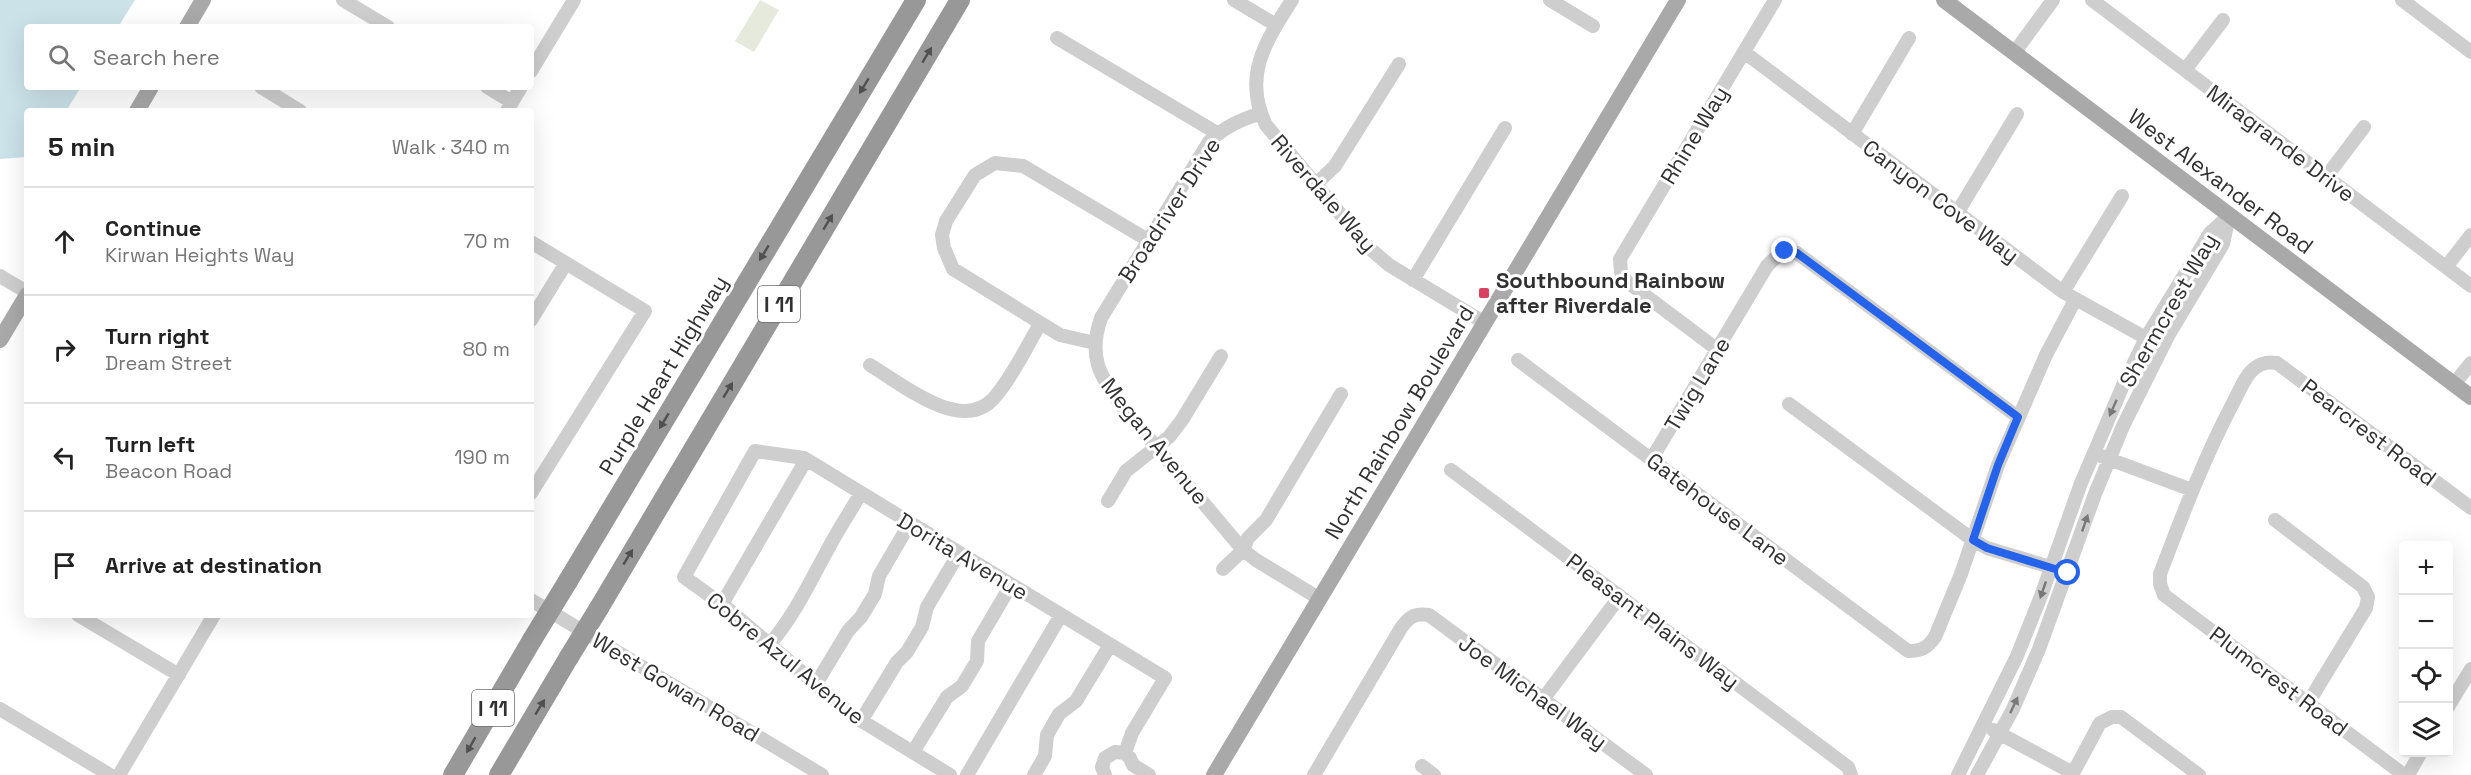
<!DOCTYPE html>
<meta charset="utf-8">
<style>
body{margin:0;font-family:"Space Grotesk",sans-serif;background:#f6f6f6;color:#222}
.controls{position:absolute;right:18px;bottom:18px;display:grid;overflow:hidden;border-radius:6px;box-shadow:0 6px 24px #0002}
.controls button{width:54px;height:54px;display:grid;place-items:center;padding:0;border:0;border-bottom:2px solid #e0e0e0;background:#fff;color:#222;font:30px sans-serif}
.stop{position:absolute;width:18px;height:18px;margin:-14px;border:4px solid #2563eb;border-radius:50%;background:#fff}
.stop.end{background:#2563eb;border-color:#fff;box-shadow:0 2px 6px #0008}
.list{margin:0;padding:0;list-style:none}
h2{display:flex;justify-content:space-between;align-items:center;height:78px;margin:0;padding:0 24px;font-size:26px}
h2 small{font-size:20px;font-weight:400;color:#767676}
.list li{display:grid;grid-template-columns:39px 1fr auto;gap:18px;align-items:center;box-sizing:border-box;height:108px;padding:0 24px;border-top:2px solid #e0e0e0}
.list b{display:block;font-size:22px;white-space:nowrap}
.list p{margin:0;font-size:20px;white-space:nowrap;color:#767676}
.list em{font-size:20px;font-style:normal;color:#767676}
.icon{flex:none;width:33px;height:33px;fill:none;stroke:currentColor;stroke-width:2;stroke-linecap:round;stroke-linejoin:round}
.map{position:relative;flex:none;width:2471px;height:775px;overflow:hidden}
.search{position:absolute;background:#fff;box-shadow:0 6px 24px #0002;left:24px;top:24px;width:510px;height:66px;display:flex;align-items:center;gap:15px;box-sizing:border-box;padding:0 21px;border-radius:6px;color:#767676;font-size:22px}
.panel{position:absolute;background:#fff;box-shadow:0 6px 24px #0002;left:24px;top:108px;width:510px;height:510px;border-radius:6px}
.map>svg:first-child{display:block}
</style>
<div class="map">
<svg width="2471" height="775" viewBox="0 0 2471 775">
<rect width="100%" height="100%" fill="#fff"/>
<path fill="#e6eadd" d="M760 0 779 10 754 52 735 41Z"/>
<path fill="#cbe2e9" d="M0 0H135L118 27H27V87H81L66 111H27V157L0 159Z"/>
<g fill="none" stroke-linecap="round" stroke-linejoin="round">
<path stroke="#cecece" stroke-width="14" d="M343 0 388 27
M1234 0 1276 25
M1292 0C1266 41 1242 76 1266 125L1368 247 1389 265 1485 323
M1550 0 1593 26
M2092 0 2471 286
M2402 0 2471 52
M1057 38 1217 133
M1744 52 2063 292 2146 338
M2014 53 2053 0
M2185 70 2223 20
M531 71 574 0
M261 87 300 111
M487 87 512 102
M507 111 521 87
M1260 114C1241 119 1223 128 1209 142L1101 318C1088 356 1099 375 1121 405L1243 550 1256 560 1320 599
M1852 134 1909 38
M2326 177 2364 127
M1315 185 1335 166 1399 64
M1957 213 2017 114
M531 242 645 311 531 493
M2446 267 2471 235
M0 276 27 292
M1413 280 1505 128
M2063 292 2122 196
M531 320 566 263
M1095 343 1060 335 953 269 944 248 942 235 946 221 975 175 995 163 1023 166 1148 240
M1718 350 1626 281 1621 272 1620 259 1775 0
M1518 360 1908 651C1922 651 1927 648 1935 637L1961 574 1998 465 2046 355 2075 300
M870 365C900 383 961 434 993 399 1010 381 1027 346 1040 324
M2454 384 2471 363
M1789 404 1973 540 1987 548 2057 569
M2101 456 2192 490
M1651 460 1767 266C1777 255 1783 251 1797 253L2018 417
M1451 470 1848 767 1851 775
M1108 501 1126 471 1169 437 1182 420 1221 356
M2275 520 2363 587 2368 597 2366 608 2308 703
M1223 569 1243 550 1248 538 1266 520 1341 394
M531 600 822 775
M722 604 806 460
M78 615 179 675
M770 644C794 616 810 582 828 549 838 530 850 512 861 493
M816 684 848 631 861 617 875 594 879 576 910 523
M1544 698 1620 596
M2448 707 2471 669
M0 709 110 775
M861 721 897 662 907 652 922 627 927 607 959 553
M1993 730 2073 773
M913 752 947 697 962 686 977 661 978 641 1011 585
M1125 753 1130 758 1133 765 1149 775
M1422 766 1434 775
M119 775 214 615
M950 775 852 715 727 608 684 577 755 451 804 458 1165 678 1132 733 1125 753
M967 775 1061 615
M1034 775 1045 756 1047 735 1059 714 1076 701 1110 645
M1105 775 1102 767 1105 758 1115 752 1125 753
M1314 775 1401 628C1409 617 1414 613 1429 615L1646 775
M1958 775 2017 656 2041 596 2081 483 2124 383 2146 338 2210 233 2229 216
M1977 775 2013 709 2039 649 2095 494 2123 426 2168 336 2223 244 2229 216
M2072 775 2100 723 2112 717H2121L2199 775
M2404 775 2164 595 2160 584V574C2182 516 2204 458 2233 403 2239 392 2245 375 2255 368 2263 362 2269 362 2277 363L2471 508
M2408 775 2421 752"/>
<path stroke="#a9a9a9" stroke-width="16" d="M1944 0 2471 397
M187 27 203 0
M137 111 151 87
M0 340 27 295
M1214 775 1678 0"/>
<path stroke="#989898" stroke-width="20" d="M568 581 916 0
M599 608 960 0
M453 775 532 640
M499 775 569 657"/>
<path stroke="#989898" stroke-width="20" d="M532 640 568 581
M569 657 599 608"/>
</g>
<defs><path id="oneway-solid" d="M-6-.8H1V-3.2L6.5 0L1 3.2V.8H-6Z" transform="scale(1.5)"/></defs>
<g fill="#505050">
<use href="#oneway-solid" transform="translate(927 55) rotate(-59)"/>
<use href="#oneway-solid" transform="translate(864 86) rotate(121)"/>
<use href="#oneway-solid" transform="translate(828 222) rotate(-59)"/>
<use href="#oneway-solid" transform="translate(764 253) rotate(121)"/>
<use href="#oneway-solid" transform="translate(728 390) rotate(-59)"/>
<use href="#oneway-solid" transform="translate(664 421) rotate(121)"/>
<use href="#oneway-solid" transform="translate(628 557) rotate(-59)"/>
<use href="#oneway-solid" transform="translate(540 707) rotate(-59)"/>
<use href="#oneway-solid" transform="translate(471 745) rotate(120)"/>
</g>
<g fill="#787878">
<use href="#oneway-solid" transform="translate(2113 408) rotate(114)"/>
<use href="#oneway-solid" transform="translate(2085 523) rotate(-71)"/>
<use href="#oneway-solid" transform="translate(2043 590) rotate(109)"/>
<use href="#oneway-solid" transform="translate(2014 705) rotate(-65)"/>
</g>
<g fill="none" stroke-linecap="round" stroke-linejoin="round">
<path stroke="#2563eb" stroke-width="8" d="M1785 251 1797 253 2018 417 1998 465 1973 540 1987 548 2068 573"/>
</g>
<rect fill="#da4162" stroke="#fff" stroke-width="2" x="1478" y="287" width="12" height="12" rx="3"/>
<g text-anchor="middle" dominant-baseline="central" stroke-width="6" stroke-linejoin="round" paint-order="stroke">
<g fill="#fff" stroke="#6f6f6f" stroke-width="1.5">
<rect x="758" y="286" width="42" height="36" rx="4.5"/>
<rect x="472" y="690" width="42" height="36" rx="4.5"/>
</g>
<g font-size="21" font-weight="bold" fill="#313131">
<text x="779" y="304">I 11</text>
<text x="493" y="708">I 11</text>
</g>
<g font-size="22" fill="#313131" stroke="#fff">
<text transform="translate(1694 135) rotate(-59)">Rhine Way</text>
<text transform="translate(2281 143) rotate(37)">Miragrande Drive</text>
<text transform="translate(2221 181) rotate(37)">West Alexander Road</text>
<text transform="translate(1324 193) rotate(49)">Riverdale Way</text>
<text transform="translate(1941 201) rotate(37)">Canyon Cove Way</text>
<text transform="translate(1169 210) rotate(-57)">Broadriver Drive</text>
<text transform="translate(2168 310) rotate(-60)">Shermcrest Way</text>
<text transform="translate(663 375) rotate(-59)">Purple Heart Highway</text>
<text transform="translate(1697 384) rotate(-59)">Twig Lane</text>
<text transform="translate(1399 422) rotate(-59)">North Rainbow Boulevard</text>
<text transform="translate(2369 432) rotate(37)">Pearcrest Road</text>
<text transform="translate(1155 441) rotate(51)">Megan Avenue</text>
<text transform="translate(1718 509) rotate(37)">Gatehouse Lane</text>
<text transform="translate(963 556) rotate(31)">Dorita Avenue</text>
<text transform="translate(1653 621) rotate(37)">Pleasant Plains Way</text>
<text transform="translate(786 658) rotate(39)">Cobre Azul Avenue</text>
<text transform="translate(2279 681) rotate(37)">Plumcrest Road</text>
<text transform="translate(676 687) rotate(31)">West Gowan Road</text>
<text transform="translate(1533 692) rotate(36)">Joe Michael Way</text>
</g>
<g font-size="22" font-weight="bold" fill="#313131" stroke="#fff" text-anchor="start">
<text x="1496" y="280">Southbound Rainbow<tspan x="1496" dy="25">after Riverdale</tspan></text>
</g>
</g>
</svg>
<div class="controls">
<button>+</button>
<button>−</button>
<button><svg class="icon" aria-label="locate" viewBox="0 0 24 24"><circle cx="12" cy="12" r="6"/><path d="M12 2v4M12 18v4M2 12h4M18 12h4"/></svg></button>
<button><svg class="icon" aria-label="layers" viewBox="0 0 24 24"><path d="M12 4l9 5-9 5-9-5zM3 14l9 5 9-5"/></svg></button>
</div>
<div class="stop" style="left:2068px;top:573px"></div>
<div class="stop end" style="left:1785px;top:251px"></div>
<div class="search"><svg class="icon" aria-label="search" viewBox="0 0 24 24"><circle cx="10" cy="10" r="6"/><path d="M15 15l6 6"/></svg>Search here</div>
<section class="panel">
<h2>5 min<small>Walk · 340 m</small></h2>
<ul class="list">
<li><svg class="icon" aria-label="ahead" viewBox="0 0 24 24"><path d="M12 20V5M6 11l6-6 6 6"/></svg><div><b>Continue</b><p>Kirwan Heights Way</p></div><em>70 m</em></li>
<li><svg class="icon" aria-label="right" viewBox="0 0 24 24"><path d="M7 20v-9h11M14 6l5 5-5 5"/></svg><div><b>Turn right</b><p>Dream Street</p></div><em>80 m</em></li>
<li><svg class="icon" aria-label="left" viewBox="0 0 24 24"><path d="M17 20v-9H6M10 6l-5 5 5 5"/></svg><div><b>Turn left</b><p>Beacon Road</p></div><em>190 m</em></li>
<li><svg class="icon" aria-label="arrive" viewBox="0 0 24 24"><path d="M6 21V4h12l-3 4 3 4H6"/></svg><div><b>Arrive at destination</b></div></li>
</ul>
</section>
</div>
